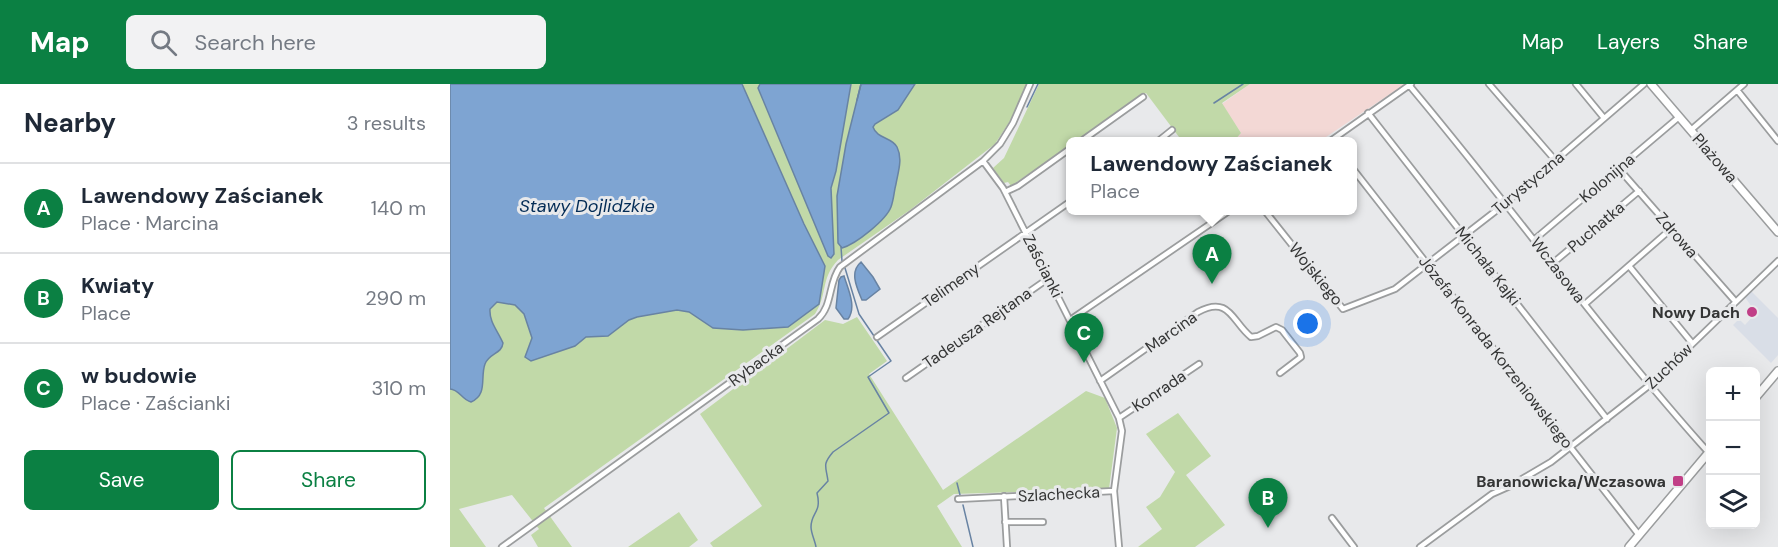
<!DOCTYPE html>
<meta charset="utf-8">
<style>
body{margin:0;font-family:"DM Sans",sans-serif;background:#f2f2f3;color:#1f2937}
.controls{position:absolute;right:18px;bottom:18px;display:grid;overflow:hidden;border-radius:9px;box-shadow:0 6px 24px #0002}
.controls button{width:54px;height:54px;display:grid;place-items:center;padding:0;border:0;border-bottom:2px solid #e0e1e3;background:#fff;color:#1f2937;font:30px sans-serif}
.you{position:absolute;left:858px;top:240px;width:21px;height:21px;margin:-15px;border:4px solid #fff;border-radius:50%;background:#1a73e8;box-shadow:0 0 0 9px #1a73e833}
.badge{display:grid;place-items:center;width:39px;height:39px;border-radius:50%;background:#0b8043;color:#fff;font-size:20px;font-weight:700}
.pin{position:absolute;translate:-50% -50px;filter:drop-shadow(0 2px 3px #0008)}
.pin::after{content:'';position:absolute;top:32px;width:21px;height:18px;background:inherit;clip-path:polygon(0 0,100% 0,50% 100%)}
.popup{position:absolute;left:616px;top:53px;width:291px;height:78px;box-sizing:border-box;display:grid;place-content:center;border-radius:9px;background:#fff;filter:drop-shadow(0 2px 4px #0005);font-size:20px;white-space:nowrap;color:#747a83}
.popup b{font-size:22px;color:#1f2937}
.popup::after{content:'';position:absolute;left:50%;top:100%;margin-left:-12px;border:12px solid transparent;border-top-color:#fff}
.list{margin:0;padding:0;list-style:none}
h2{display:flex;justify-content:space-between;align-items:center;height:78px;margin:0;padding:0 24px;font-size:26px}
h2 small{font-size:20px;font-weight:400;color:#747a83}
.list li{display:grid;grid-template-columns:39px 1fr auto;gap:18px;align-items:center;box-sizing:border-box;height:90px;padding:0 24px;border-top:2px solid #e0e1e3}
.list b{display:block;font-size:22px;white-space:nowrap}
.list p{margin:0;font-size:20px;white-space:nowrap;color:#747a83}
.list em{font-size:20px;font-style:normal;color:#747a83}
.actions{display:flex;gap:12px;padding:18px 24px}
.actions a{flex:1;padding:14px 0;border:2px solid #0b8043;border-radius:9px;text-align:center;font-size:21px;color:#0b8043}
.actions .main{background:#0b8043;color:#fff}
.icon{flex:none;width:33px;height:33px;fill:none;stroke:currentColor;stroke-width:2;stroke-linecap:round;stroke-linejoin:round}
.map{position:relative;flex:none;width:1328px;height:463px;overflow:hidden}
header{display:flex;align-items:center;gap:36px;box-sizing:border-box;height:84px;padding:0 30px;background:#0b8043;color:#fff}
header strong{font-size:28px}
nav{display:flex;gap:33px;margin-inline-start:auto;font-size:21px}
.search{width:420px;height:54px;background:#f2f2f3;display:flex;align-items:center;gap:15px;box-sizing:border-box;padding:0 21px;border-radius:9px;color:#747a83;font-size:22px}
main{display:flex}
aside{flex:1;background:#fff}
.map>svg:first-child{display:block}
</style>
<header>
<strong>Map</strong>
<div class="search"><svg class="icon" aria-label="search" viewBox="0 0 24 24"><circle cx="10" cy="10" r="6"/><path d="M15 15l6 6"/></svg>Search here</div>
<nav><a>Map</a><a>Layers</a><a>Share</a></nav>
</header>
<main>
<aside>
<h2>Nearby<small>3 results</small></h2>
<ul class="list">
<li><span class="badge">A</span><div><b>Lawendowy Zaścianek</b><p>Place · Marcina</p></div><em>140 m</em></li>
<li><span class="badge">B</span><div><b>Kwiaty</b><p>Place</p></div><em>290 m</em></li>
<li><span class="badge">C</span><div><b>w budowie</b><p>Place · Zaścianki</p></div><em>310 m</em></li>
</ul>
<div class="actions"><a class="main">Save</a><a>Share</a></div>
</aside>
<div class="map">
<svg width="1328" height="463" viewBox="0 0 1328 463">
<rect width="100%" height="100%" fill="#e8e9eb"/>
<path fill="#d9dee7" d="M1301 207 1328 234V271L1321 279 1283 241 1289 235 1295 241 1306 229 1295 213Z"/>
<path fill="#f3d8d5" d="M800 0H955L870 57H784L791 49 772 20Z"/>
<path fill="#c1d9a8" d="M0 0H577L560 37 545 60 460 126 388 176C370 195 378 210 365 230L94 424 122 463H88L81 451 89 445 62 411 9 425 36 463H0Z
M589 0H800L772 19 791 49 784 57H732L696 9 626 57 621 58V61L561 102 558 98 554 99 543 84 554 74Z
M407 233 437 277 419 290 493 406 636 307 655 314 667 344 659 405 504 410 487 422 512 463H263L260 459 312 422 250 330 375 236 393 240Z
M728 329 761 372 736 391 775 441 745 463H688L712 445 696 423 710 413 725 388 696 350Z
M229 428 248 456 239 463H178Z"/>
<path fill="#7ea4d2" stroke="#6883a3" stroke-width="1.5" d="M0 0H292L354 140 375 182 369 220 338 243 293 246 263 244 239 228 227 226 187 233 179 236 158 252 136 253 125 262 81 277 75 273 82 254 74 230 65 221 47 218 40 225C39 238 48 247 53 259 52 270 39 269 35 280 30 293 38 311 21 318 12 316 9 305 0 305Z
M310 0H401L386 87 381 104 384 170 381 174 378 172 308 4Z
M411 0H465L448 26 425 40 423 43C427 55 442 53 447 63 453 75 448 88 446 100 444 107 444 115 441 123 436 136 406 160 392 164L388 159 387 112 396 60Z
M411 178 423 193 430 205 416 216H412C407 204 399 188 411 178Z
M394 192C398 205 407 223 398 235H394L386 224 389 196 391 193Z"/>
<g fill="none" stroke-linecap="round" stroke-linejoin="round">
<path stroke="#6883a3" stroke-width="1.5" d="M407 16 411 0
M764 19 793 0
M577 23 588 0
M391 163 392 177
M507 399 510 411
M513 421 523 463
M366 463C365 457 361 449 361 443 361 428 372 429 367 409L378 397C376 382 372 381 383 368L439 329 418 293 441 277 409 230 395 184"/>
<g stroke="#9b9d9e" stroke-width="8">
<path id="street" d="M1039 0 1105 76
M1126 0 1154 34
M959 1C1061 122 1153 251 1259 369
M1287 6 1328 57
M918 29 1157 335
M1241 46 1294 0
M630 58 693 13
M707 58 722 46
M879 58 961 0
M533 77 553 104 669 334 672 347 664 407 669 463
M903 85 1189 451
M1169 85 1285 217
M555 108 568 102 621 64
M815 127 893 225 945 205 1056 119 1194 0
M1085 155 1229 33
M1103 179 1189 107
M1179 182 1242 259
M1135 220 1221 145
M620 236 779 127
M427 253 621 117
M456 294 599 194
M650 297 748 228C780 211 782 238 801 253L808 252 826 243 832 246 850 269 851 273 830 289
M669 334 749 280
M554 412 557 463
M508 415 664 407
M882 434 904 463
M555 438H593
M52 463 368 235C383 221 378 199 390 183L533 77 550 60 563 39 580 0
M970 463 1042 410 1060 402 1101 378 1201 300 1328 177"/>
</g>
<g stroke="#9b9d9e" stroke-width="10">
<path id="secondary" d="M1201 0 1328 148
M1306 313 1328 287
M1179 463 1260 367"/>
</g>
<use href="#street" stroke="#fff" stroke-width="4.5"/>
<use href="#secondary" stroke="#fff" stroke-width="7"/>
</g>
<g fill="#c13f87" stroke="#e8e9eb" stroke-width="2">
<circle cx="1302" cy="228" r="6"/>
<rect x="1222" y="391" width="12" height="12" rx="3"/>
</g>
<g text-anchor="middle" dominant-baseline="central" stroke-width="6" stroke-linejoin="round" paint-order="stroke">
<g font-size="16" fill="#343535" stroke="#e8e9eb">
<text transform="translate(1265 74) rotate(49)">Plażowa</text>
<text transform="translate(1157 94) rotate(-40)">Kolonijna</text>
<text transform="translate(1078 99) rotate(-40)">Turystyczna</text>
<text transform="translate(1146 143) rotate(-40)">Puchatka</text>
<text transform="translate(1227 151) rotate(49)">Zdrowa</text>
<text transform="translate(593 182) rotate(63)">Zaścianki</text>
<text transform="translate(1038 182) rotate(52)">Michała Kajki</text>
<text transform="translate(1108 186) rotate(52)">Wczasowa</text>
<text transform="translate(866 190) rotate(51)">Wojskiego</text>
<text transform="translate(501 201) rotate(-35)">Telimeny</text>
<text transform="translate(527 244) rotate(-35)">Tadeusza Rejtana</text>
<text transform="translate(721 248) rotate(-35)">Marcina</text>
<text transform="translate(1046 268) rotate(52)">Józefa Konrada Korzeniowskiego</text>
<text transform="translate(306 280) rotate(-36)">Rybacka</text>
<text transform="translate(1219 282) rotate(-44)">Zuchów</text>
<text transform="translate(709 307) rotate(-34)">Konrada</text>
<text transform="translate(609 410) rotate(-3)">Szlachecka</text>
</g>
<g font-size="16" font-weight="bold" fill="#343535" stroke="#e8e9eb" text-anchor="end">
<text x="1290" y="228">Nowy Dach</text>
<text x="1216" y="397">Baranowicka/Wczasowa</text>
</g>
<g font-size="18" font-style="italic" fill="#022b55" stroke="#e8e9eb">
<text x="137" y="122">Stawy Dojlidzkie</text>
</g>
</g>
</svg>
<div class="controls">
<button>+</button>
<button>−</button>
<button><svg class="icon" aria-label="layers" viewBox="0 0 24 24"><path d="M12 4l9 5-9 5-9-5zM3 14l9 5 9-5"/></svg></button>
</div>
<div class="you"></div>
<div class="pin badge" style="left:762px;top:200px">A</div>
<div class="popup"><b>Lawendowy Zaścianek</b>Place</div>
<div class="pin badge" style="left:818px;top:444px">B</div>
<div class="pin badge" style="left:634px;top:279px">C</div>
</div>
</main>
